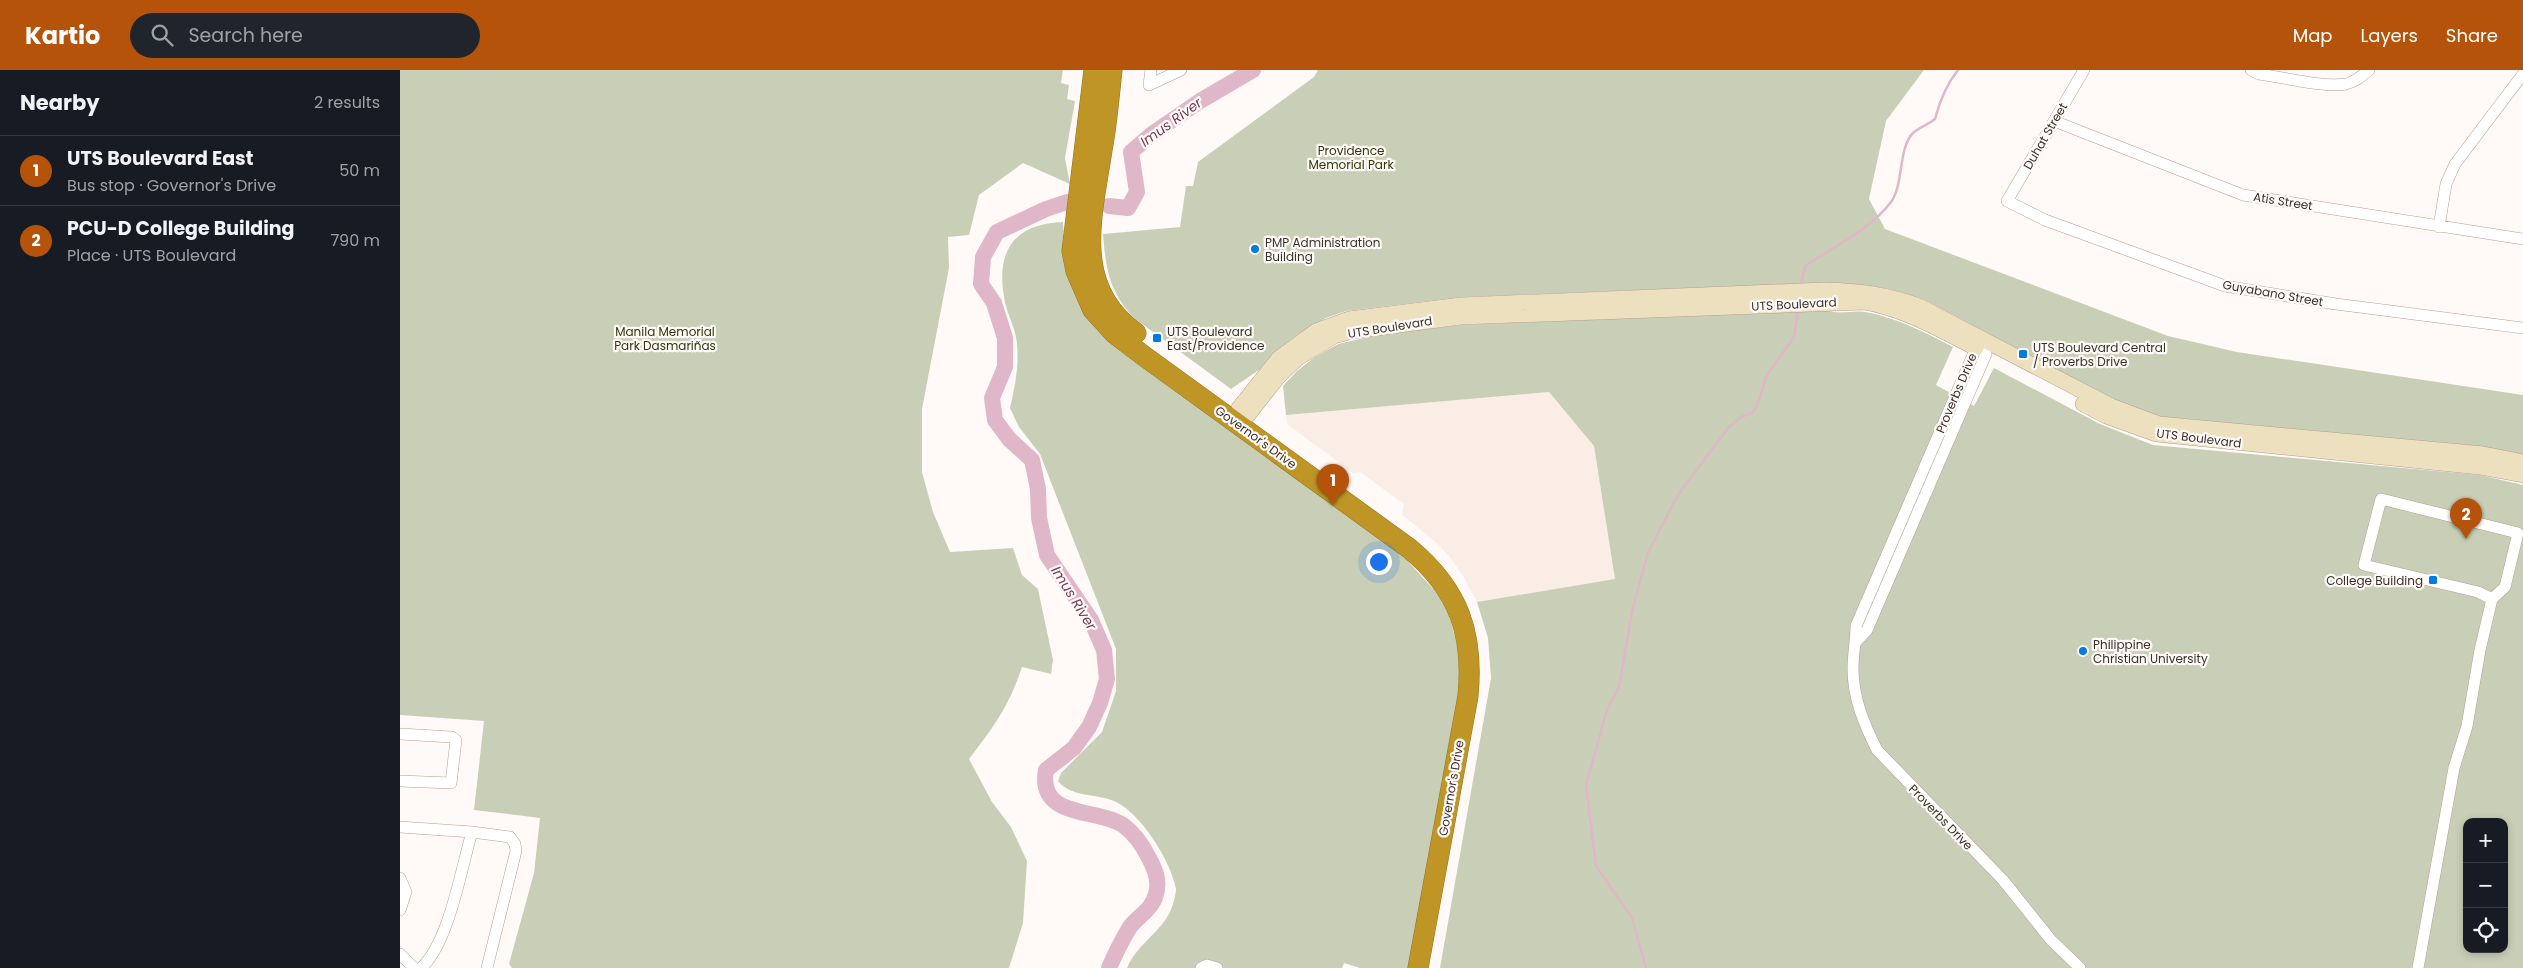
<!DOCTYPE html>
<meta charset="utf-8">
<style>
body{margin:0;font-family:Poppins,sans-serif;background:#20242c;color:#f1f3f6}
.controls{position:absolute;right:15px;bottom:15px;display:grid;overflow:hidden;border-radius:10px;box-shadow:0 2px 8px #0003}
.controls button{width:45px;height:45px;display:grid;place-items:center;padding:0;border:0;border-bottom:1px solid #363941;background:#171b24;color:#f1f3f6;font:25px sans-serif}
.you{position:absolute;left:978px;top:491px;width:18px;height:18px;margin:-12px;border:4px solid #fff;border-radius:50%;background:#1a73e8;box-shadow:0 0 0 8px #1a73e833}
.badge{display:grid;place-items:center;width:32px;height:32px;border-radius:50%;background:#b45309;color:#fff;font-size:16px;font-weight:700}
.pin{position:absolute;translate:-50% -41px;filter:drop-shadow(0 1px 2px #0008)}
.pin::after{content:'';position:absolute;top:26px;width:18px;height:15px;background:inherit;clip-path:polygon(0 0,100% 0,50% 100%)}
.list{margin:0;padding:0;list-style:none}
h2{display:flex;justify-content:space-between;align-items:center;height:65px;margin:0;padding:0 20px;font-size:21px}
h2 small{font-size:16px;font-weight:400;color:#9ea1a6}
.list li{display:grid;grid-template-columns:32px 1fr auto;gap:15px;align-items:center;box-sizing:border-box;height:70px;padding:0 20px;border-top:1px solid #363941}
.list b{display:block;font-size:19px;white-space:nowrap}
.list p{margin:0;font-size:16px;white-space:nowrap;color:#9ea1a6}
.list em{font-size:16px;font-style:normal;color:#9ea1a6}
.icon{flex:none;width:28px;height:28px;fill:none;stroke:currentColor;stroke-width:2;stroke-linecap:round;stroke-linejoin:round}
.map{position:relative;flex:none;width:2123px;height:898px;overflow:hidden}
header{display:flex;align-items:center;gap:30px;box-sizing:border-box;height:70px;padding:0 25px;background:#b45309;color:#fff}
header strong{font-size:24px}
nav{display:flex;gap:28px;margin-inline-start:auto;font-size:18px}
.search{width:350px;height:45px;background:#20242c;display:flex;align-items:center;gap:12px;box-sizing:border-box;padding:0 18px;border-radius:28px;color:#9ea1a6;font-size:19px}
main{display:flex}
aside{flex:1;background:#171b24}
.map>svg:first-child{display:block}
</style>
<header>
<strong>Kartio</strong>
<div class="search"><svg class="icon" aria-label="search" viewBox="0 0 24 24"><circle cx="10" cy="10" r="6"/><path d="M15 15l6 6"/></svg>Search here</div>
<nav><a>Map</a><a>Layers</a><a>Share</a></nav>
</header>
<main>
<aside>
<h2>Nearby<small>2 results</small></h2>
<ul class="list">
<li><span class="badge">1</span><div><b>UTS Boulevard East</b><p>Bus stop · Governor's Drive</p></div><em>50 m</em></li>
<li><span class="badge">2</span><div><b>PCU-D College Building</b><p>Place · UTS Boulevard</p></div><em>790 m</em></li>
</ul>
</aside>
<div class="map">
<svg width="2123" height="898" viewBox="0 0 2123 898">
<rect width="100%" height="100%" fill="#fffaf7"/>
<path fill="#f9ede5" d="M1149 322 1194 376 1215 509 1077 532 1063 506 1050 487 1037 473 1002 445 1004 434 960 402 953 403 887 354 886 345Z"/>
<path fill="#c9cfb7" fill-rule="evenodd" d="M0 0H663L661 13 669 15 667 29 675 31 665 88 670 114 623 93 579 125 569 165 548 167 549 198 522 339V402L533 442 550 482 613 478 622 505 638 519 653 590 651 604 622 597C609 636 594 657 569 689L592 732 611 757 627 791 623 853 609 898H112L109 894 134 803 140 748 74 740 84 651 0 645Z
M918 0H1524L1486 51 1469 129 1485 159 1768 266 1837 282 2123 325V387L1760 347 1712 330 1521 228C1468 210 1436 213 1382 216L1372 215 1061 227 946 241 926 248 898 264 878 279 859 300 831 319 734 248C709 221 706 200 703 164L780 157 786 116H793L798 92 914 7Z
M663 152C666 201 670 235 708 270L1004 487 1037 523 1048 542 1057 574 1060 608 1059 625 1014 898H960L944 893 942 898H727C736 876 757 865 769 844 772 839 776 825 776 819 771 791 740 742 714 731 695 723 672 728 658 711L661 703 702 662 716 621V579L640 384 619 357 610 338C615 316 619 297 617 274 616 258 606 243 604 227 596 179 615 154 663 152Z
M1426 240C1438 245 1452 240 1465 242 1498 248 1524 262 1553 277L1536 315 1574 336 1594 298 1700 354 1753 375 2080 405 2123 415V898H1040L1091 608 1088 568 1077 532 1215 509 1194 376 1149 322 886 345 883 316 897 301 915 287 938 274 977 265 1062 255ZM2067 752H2104V879H2067Z"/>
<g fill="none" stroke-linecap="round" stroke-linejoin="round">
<path stroke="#dfb7c9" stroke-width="2.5" d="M1401 216 1405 196C1433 177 1470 160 1491 132 1504 114 1498 78 1513 63 1518 58 1529 54 1535 49 1540 30 1546 15 1558 0
M1246 898 1232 848 1196 796 1186 715 1207 640 1219 617 1232 542 1248 482 1278 425 1328 358 1341 347 1352 343 1357 336 1367 305 1394 267 1398 239"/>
<path stroke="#dfb7c9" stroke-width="16" d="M667 132 646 139 597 162 583 187 581 214 594 233 605 268V297L592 328 595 350 609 369 632 390 638 419 639 448 647 485 691 550 704 580 707 609 700 633 689 657 674 678 646 700C637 749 697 738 723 755 734 763 743 776 749 788 755 799 760 811 756 824 752 840 739 845 730 857 722 870 715 884 709 898
M709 136 728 138 737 122 731 82 752 64 800 31 853 0"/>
<g stroke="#b59f91" stroke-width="12">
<path id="street" d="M1684 0 1607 131 1645 150 1825 216 1936 234 2123 258
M1851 0 1859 4C1881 7 1925 18 1946 14 1955 12 1962 6 1969 0
M749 15 781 0
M749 15 751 0
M1654 51 1843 125 2123 169
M2039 157 2046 114 2055 94 2123 4
M1456 572 1467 560 1586 284 1584 271 1576 278 1456 556C1456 570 1453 584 1453 599 1453 628 1464 654 1477 680L1603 810 1651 870 1680 898
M0 664 52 667 56 670 51 713 0 711
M0 757 72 762 110 767 115 774 116 781 87 898
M0 808 6 822 0 840
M0 884 14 898
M21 898C49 873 61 799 72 762
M801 898 807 895 817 898
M2018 898 2054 698 2067 656 2080 580 2092 529 2105 517 2118 463 1981 429 1964 495 2078 522 2092 529"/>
</g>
<g stroke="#b59f91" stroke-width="16">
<path id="secondary" d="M1683 334 1706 346 1756 364 2080 397 2123 405
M836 352 839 338 879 288 916 261 949 249 1061 235 1425 220C1458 221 1487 224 1519 236L1711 336 1759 354 2083 384 2123 392
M836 352 848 345 878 307 898 288 934 266 952 261 1061 247 1465 232C1505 239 1540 260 1576 278"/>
</g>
<g stroke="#907328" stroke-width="21">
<path id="highway" d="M694 0 672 181 676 201 693 240 715 264 744 286 1010 479C1059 520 1074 564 1068 626L1018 898
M712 0C709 27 707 54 702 80 692 147 671 217 736 263"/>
</g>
<use href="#street" stroke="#fff" stroke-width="11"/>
<use href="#secondary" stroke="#ece0be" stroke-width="15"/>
<use href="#highway" stroke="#bf9626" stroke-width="20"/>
</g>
<g fill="#007be2" stroke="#fffaf7" stroke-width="2">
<circle cx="855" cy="179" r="5"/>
<rect x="752" y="263" width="10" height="10" rx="2.5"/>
<rect x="1618" y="279" width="10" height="10" rx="2.5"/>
<rect x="2028" y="505" width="10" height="10" rx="2.5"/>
<circle cx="1683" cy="581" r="5"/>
</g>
<g text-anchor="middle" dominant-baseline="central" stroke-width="4.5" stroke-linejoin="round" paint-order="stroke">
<g font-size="12" fill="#3a312b" stroke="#fffaf7">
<text transform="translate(1645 66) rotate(-60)">Duhat Street</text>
<text transform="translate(1883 131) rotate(9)">Atis Street</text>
<text transform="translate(1873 223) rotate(10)">Guyabano Street</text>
<text transform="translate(1394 234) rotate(-3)">UTS Boulevard</text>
<text transform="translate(990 257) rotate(-9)">UTS Boulevard</text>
<text transform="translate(1556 323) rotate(-67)">Proverbs Drive</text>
<text transform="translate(856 367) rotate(36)">Governor's Drive</text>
<text transform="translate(1799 368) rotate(7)">UTS Boulevard</text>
<text transform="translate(1051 718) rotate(-80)">Governor's Drive</text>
<text transform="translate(1541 747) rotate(46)">Proverbs Drive</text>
</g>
<g font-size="12" fill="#2f370b" stroke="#fffaf7">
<text x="951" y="80">Providence<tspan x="951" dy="14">Memorial Park</tspan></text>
<text x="265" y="261">Manila Memorial<tspan x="265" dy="14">Park Dasmariñas</tspan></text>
</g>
<g font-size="12" fill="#3a312b" stroke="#fffaf7" text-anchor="start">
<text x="865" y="172">PMP Administration<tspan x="865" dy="14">Building</tspan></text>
<text x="767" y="261">UTS Boulevard<tspan x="767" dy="14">East/Providence</tspan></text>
<text x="1633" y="277">UTS Boulevard Central<tspan x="1633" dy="14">/ Proverbs Drive</tspan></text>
<text x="2023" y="510" text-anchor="end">College Building</text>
<text x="1693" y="574">Philippine<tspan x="1693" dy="14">Christian University</tspan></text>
</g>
<g font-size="14" font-style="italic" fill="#733e58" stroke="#fffaf7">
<text transform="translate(771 52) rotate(-36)">Imus River</text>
<text transform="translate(674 528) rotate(58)">Imus River</text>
</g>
</g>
</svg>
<div class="controls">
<button>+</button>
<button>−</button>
<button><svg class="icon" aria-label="locate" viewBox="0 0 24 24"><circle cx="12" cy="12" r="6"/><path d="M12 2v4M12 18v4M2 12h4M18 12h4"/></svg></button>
</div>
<div class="you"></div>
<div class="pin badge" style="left:933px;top:435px">1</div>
<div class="pin badge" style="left:2066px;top:469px">2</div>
</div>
</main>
